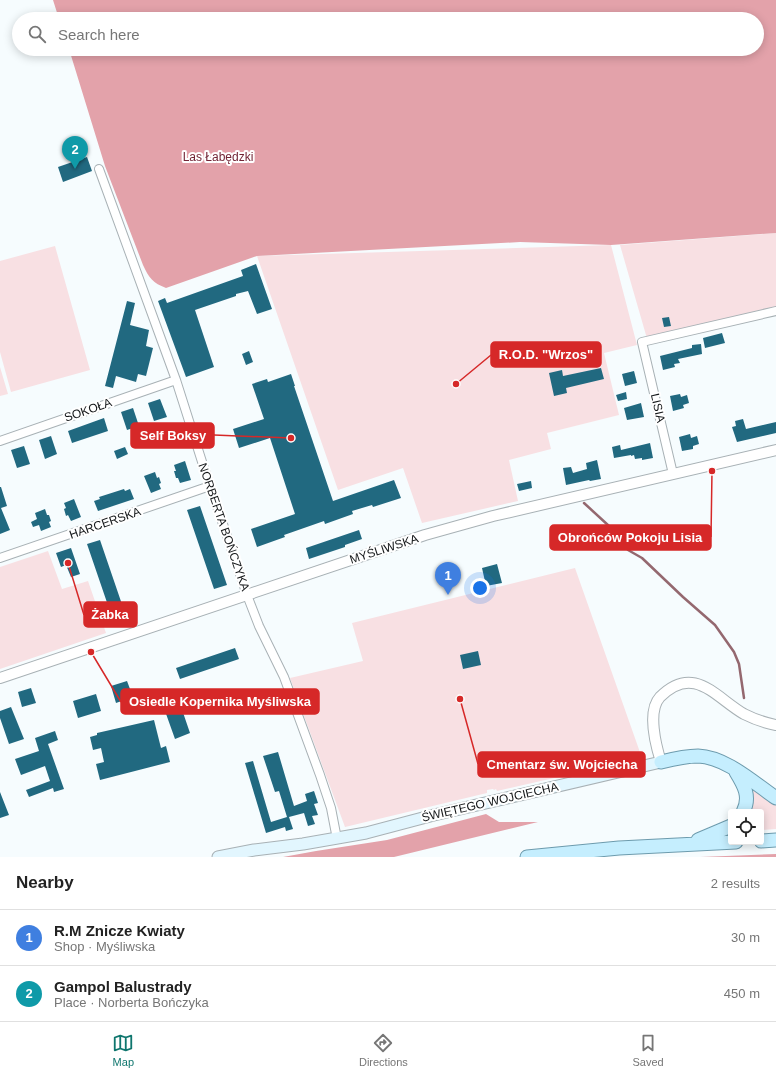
<!DOCTYPE html>
<meta charset="utf-8">
<style>
body{margin:0;font-family:Arial,sans-serif;background:#f6f6f6;color:#222}
.controls{position:absolute;right:12px;bottom:12px;display:grid;overflow:hidden;border-radius:4px;box-shadow:0 2px 10px #0003}
.controls button{width:36px;height:36px;display:grid;place-items:center;padding:0;border:0;border-bottom:1px solid #e0e0e0;background:#fff;color:#222;font:20px sans-serif}
.you{position:absolute;left:480px;top:588px;width:14px;height:14px;margin:-10px;border:3px solid #fff;border-radius:50%;background:#1a73e8;box-shadow:0 0 0 6px #1a73e833}
.badge{display:grid;place-items:center;width:26px;height:26px;border-radius:50%;background:#0f766e;color:#fff;font-size:13px;font-weight:700}
.pin{position:absolute;translate:-50% -33px;filter:drop-shadow(0 1px 2px #0008)}
.pin::after{content:'';position:absolute;top:21px;width:14px;height:12px;background:inherit;clip-path:polygon(0 0,100% 0,50% 100%)}
.list{margin:0;padding:0;list-style:none}
h2{display:flex;justify-content:space-between;align-items:center;height:52px;margin:0;padding:0 16px;font-size:17px}
h2 small{font-size:13px;font-weight:400;color:#767676}
.list li{display:grid;grid-template-columns:26px 1fr auto;gap:12px;align-items:center;box-sizing:border-box;height:56px;padding:0 16px;border-top:1px solid #e0e0e0}
.list b{display:block;font-size:15px;white-space:nowrap}
.list p{margin:0;font-size:13px;white-space:nowrap;color:#767676}
.list em{font-size:13px;font-style:normal;color:#767676}
.icon{flex:none;width:22px;height:22px;fill:none;stroke:currentColor;stroke-width:2;stroke-linecap:round;stroke-linejoin:round}
.map{position:relative;flex:none;width:776px;height:857px;overflow:hidden}
.search{position:absolute;background:#fff;box-shadow:0 2px 10px #0003;left:12px;right:12px;top:12px;height:44px;display:flex;align-items:center;gap:10px;box-sizing:border-box;padding:0 14px;border-radius:22px;color:#767676;font-size:15px}
.sheet{height:164px;background:#fff}
nav{display:flex;justify-content:space-around;align-items:center;box-sizing:border-box;height:56px;border-top:1px solid #e0e0e0;background:#fff;font-size:11px;color:#767676}
nav a{display:grid;justify-items:center;gap:2px}
nav .on{color:#0f766e}
.map>svg:first-child{display:block}
</style>
<div class="map">
<svg width="776" height="857" viewBox="0 0 776 857">
<rect width="100%" height="100%" fill="#f6fcfe"/>
<path fill="#f8e0e3" d="M776 233V313L648 342 620 245Z
M611 245 637 345 604 353 619 415 547 433 551 449 509 460 518 501 422 523 403 468 338 490 257 256Z
M55 246 90 370 11 392 0 352V261Z
M0 367 8 394 0 396Z
M48 551 62 589 88 581 106 633 0 669V567Z
M575 568 642 758 497 791 496 789 494 790 493 789 487 790V793L345 827 290 678 363 661 352 623Z
M749 785 776 802V829L761 830V812H748Z"/>
<path fill="#e3a2aa" d="M53 0H776V233L611 245 520 242 257 256 166 288C153 283 149 278 143 265L105 166 69 49H757V19H59Z
M486 814 499 822H538L394 857H283L316 851 387 840Z
M776 854V857H700Z"/>
<g fill="none" stroke-linecap="round" stroke-linejoin="round">
<path stroke="#94686f" stroke-width="2.5" d="M584 503 609 526 628 550 642 558 683 597 715 625 734 652 739 664 744 698"/>
</g>
<path fill="#216980" d="M87 157 92 171 63 182 58 167Z
M256 264 272 309 257 314 248 291 236 294V296L195 310 214 367 186 377 158 301 165 298 167 303 243 276 241 270Z
M127 301 135 303 130 325 149 330 146 346 153 348 146 376 138 374 136 382 116 376 113 388 105 386Z
M669 317 671 326 664 327 662 318Z
M722 333 725 343 705 348 703 338Z
M701 344 702 354 678 359 680 363 674 364 675 367 663 370 660 356 692 348V345Z
M249 351 253 362 246 365 242 354Z
M601 368 604 379 566 388 567 393 554 396 549 373 562 370 563 376Z
M634 371 637 383 625 386 622 374Z
M291 374 295 386H294L333 501 394 480 401 498 373 507 372 505 352 511 353 514 325 524 324 521 284 535 285 537 257 547 251 529 295 514 270 438 239 448 233 429 264 419 252 384 267 379 268 382Z
M626 392 627 399 618 401 616 395Z
M680 394 681 397 687 395 689 403 683 405 684 408 673 411 670 396Z
M160 399 167 417 154 421 148 403Z
M641 403 644 417 627 420 624 408Z
M133 408 139 426 127 430 121 412Z
M104 418 108 431 72 443 68 431Z
M743 419 746 429 776 422V433L737 442 732 427 736 426 735 421Z
M690 434 691 438 697 436 699 444 693 446V449L682 451 679 437Z
M51 436 57 454 45 459 39 440Z
M650 443 653 458 642 460V458L635 459 634 455 631 456V455L614 458 612 447 620 445 621 450Z
M24 446 30 464 17 468 11 450Z
M125 447 128 454 117 459 114 451Z
M597 460 601 479 590 481 589 480 566 485 563 468 571 467 573 473 587 469 586 463Z
M185 461 191 480 180 483 178 478H176L174 471H176L174 465Z
M155 472 157 478 159 477 161 483 159 484 161 489 151 493 144 476Z
M531 481 532 488 519 491 517 484Z
M0 487H1L7 506 1 508 10 530 0 534Z
M124 489 125 491 130 489 134 499 98 511 94 501 100 499 99 497Z
M74 499 81 517 71 521 68 515 66 516 64 509 66 508 64 503Z
M200 506 227 585 214 589 187 510Z
M45 509 47 515H49L51 521 49 522 51 527 41 531 39 525 33 527 31 522 37 519 35 513Z
M359 530 362 539 345 545V547L309 559 306 548Z
M100 540 127 619 114 623 87 544Z
M71 548 80 574 71 577 66 565 61 567 56 553Z
M497 564 502 583 486 586 482 568Z
M235 648 239 659 180 679 176 668Z
M478 651 481 665 463 669 460 655Z
M127 681 133 697 116 703 111 686Z
M31 688 36 703 22 707 18 692Z
M176 692 190 733 175 739 160 697Z
M96 694 101 711 78 718 73 701Z
M11 707 24 739 9 744 0 718V711Z
M154 720 161 748 166 746 170 762 100 780 96 764 104 762 101 748 93 750 90 737 97 735V733Z
M55 731 58 740 48 744 64 789 54 792 53 788 29 797 26 790 50 781 45 766 21 775 15 759 39 751 35 738Z
M278 752 294 806 307 801 305 794 314 791 318 803 314 804 318 815 312 816 315 824 308 826 304 813 289 817 293 829 286 831 285 827 266 833 245 763 253 761 271 822 287 817 279 791 275 792 263 756Z
M0 792 9 815 0 818Z"/>
<g fill="none" stroke-linecap="round" stroke-linejoin="round">
<g stroke="#a8b1b5" stroke-width="10">
<path id="minor" d="M99 169 176 380 204 468 247 595 259 626 284 677 320 775 331 808 337 839
M0 441 176 380
M673 474 642 342 776 311
M0 558 210 486"/>
</g>
<g stroke="#a8b1b5" stroke-width="12">
<path id="tertiary" d="M0 678 425 535 493 516 776 450
M661 762C656 746 647 711 660 697 694 663 716 698 744 714 754 719 765 723 776 725"/>
</g>
<g stroke="#a8b1b5" stroke-width="13">
<path id="secondary" d="M218 857 254 850 303 844 366 833 434 815 661 762"/>
</g>
<g stroke="#6d9bad" stroke-width="15">
<path id="primary" d="M661 762C673 759 685 756 698 756 726 757 754 783 776 798
M736 772C744 785 751 797 743 812
M698 840 731 826
M761 841 776 840
M527 857 619 848 736 842"/>
</g>
<use href="#minor" stroke="#fff" stroke-width="8"/>
<use href="#tertiary" stroke="#fff" stroke-width="10"/>
<use href="#secondary" stroke="#e2f6fe" stroke-width="11"/>
<use href="#primary" stroke="#c5eefe" stroke-width="13"/>
</g>
<g text-anchor="middle" dominant-baseline="central" stroke-width="4" stroke-linejoin="round" paint-order="stroke">
<g font-size="12" fill="#722536" stroke="#fff">
<text x="218" y="157">Las Łabędzki</text>
</g>
<g font-size="12" fill="#131618" stroke="#fff">
<text transform="translate(658 408) rotate(77)">LISIA</text>
<text transform="translate(88 410) rotate(-19)">SOKOŁA</text>
<text transform="translate(105 523) rotate(-19)">HARCERSKA</text>
<text transform="translate(224 527) rotate(71)">NORBERTA BOŃCZYKA</text>
<text transform="translate(384 549) rotate(-18)">MYŚLIWSKA</text>
<text transform="translate(490 802) rotate(-13)">ŚWIĘTEGO WOJCIECHA</text>
</g>
</g>
<path fill="none" stroke="#d62828" stroke-width="1.5" d="M456 384L491 355M291 438L214 435M712 471L711 537M68 563L84 615M91 652L121 702M460 699L478 764"/>
<g fill="#d62828" stroke="#fff" stroke-width="1.5">
<circle cx="456" cy="384" r="4"/>
<circle cx="291" cy="438" r="4"/>
<circle cx="712" cy="471" r="4"/>
<circle cx="68" cy="563" r="4"/>
<circle cx="91" cy="652" r="4"/>
<circle cx="460" cy="699" r="4"/>
</g>
<g fill="#d62828" stroke="#d62828" stroke-width="1.5">
<rect x="491" y="342" width="110" height="25" rx="4"/>
<rect x="131" y="423" width="83" height="25" rx="4"/>
<rect x="550" y="525" width="161" height="25" rx="4"/>
<rect x="84" y="602" width="53" height="25" rx="4"/>
<rect x="121" y="689" width="198" height="25" rx="4"/>
<rect x="478" y="752" width="167" height="25" rx="4"/>
</g>
<g font-size="13" text-anchor="middle" font-weight="bold" fill="#fff">
<text x="546" y="359">R.O.D. "Wrzos"</text>
<text x="173" y="440">Self Boksy</text>
<text x="630" y="542">Obrońców Pokoju Lisia</text>
<text x="110" y="619">Żabka</text>
<text x="220" y="706">Osiedle Kopernika Myśliwska</text>
<text x="562" y="769">Cmentarz św. Wojciecha</text>
</g>
</svg>
<div class="controls">
<button><svg class="icon" aria-label="locate" viewBox="0 0 24 24"><circle cx="12" cy="12" r="6"/><path d="M12 2v4M12 18v4M2 12h4M18 12h4"/></svg></button>
</div>
<div class="you"></div>
<div class="pin badge" style="left:448px;top:595px;background:#3f7fe0">1</div>
<div class="pin badge" style="left:75px;top:169px;background:#0f9aa8">2</div>
<div class="search"><svg class="icon" aria-label="search" viewBox="0 0 24 24"><circle cx="10" cy="10" r="6"/><path d="M15 15l6 6"/></svg>Search here</div>
</div>
<section class="sheet">
<h2>Nearby<small>2 results</small></h2>
<ul class="list">
<li><span class="badge" style="background:#3f7fe0">1</span><div><b>R.M Znicze Kwiaty</b><p>Shop · Myśliwska</p></div><em>30 m</em></li>
<li><span class="badge" style="background:#0f9aa8">2</span><div><b>Gampol Balustrady</b><p>Place · Norberta Bończyka</p></div><em>450 m</em></li>
</ul>
</section>
<nav>
<a class="on"><svg class="icon" aria-label="map" viewBox="0 0 24 24"><path d="M3 6l6-2 6 2 6-2v14l-6 2-6-2-6 2zM9 4v14M15 6v14"/></svg>Map</a>
<a><svg class="icon" aria-label="directions" viewBox="0 0 24 24"><path d="M12 3l9 9-9 9-9-9zM9 14v-3h6M13 9l2 2-2 2"/></svg>Directions</a>
<a><svg class="icon" aria-label="saved" viewBox="0 0 24 24"><path d="M7 4h10v16l-5-4-5 4z"/></svg>Saved</a>
</nav>
